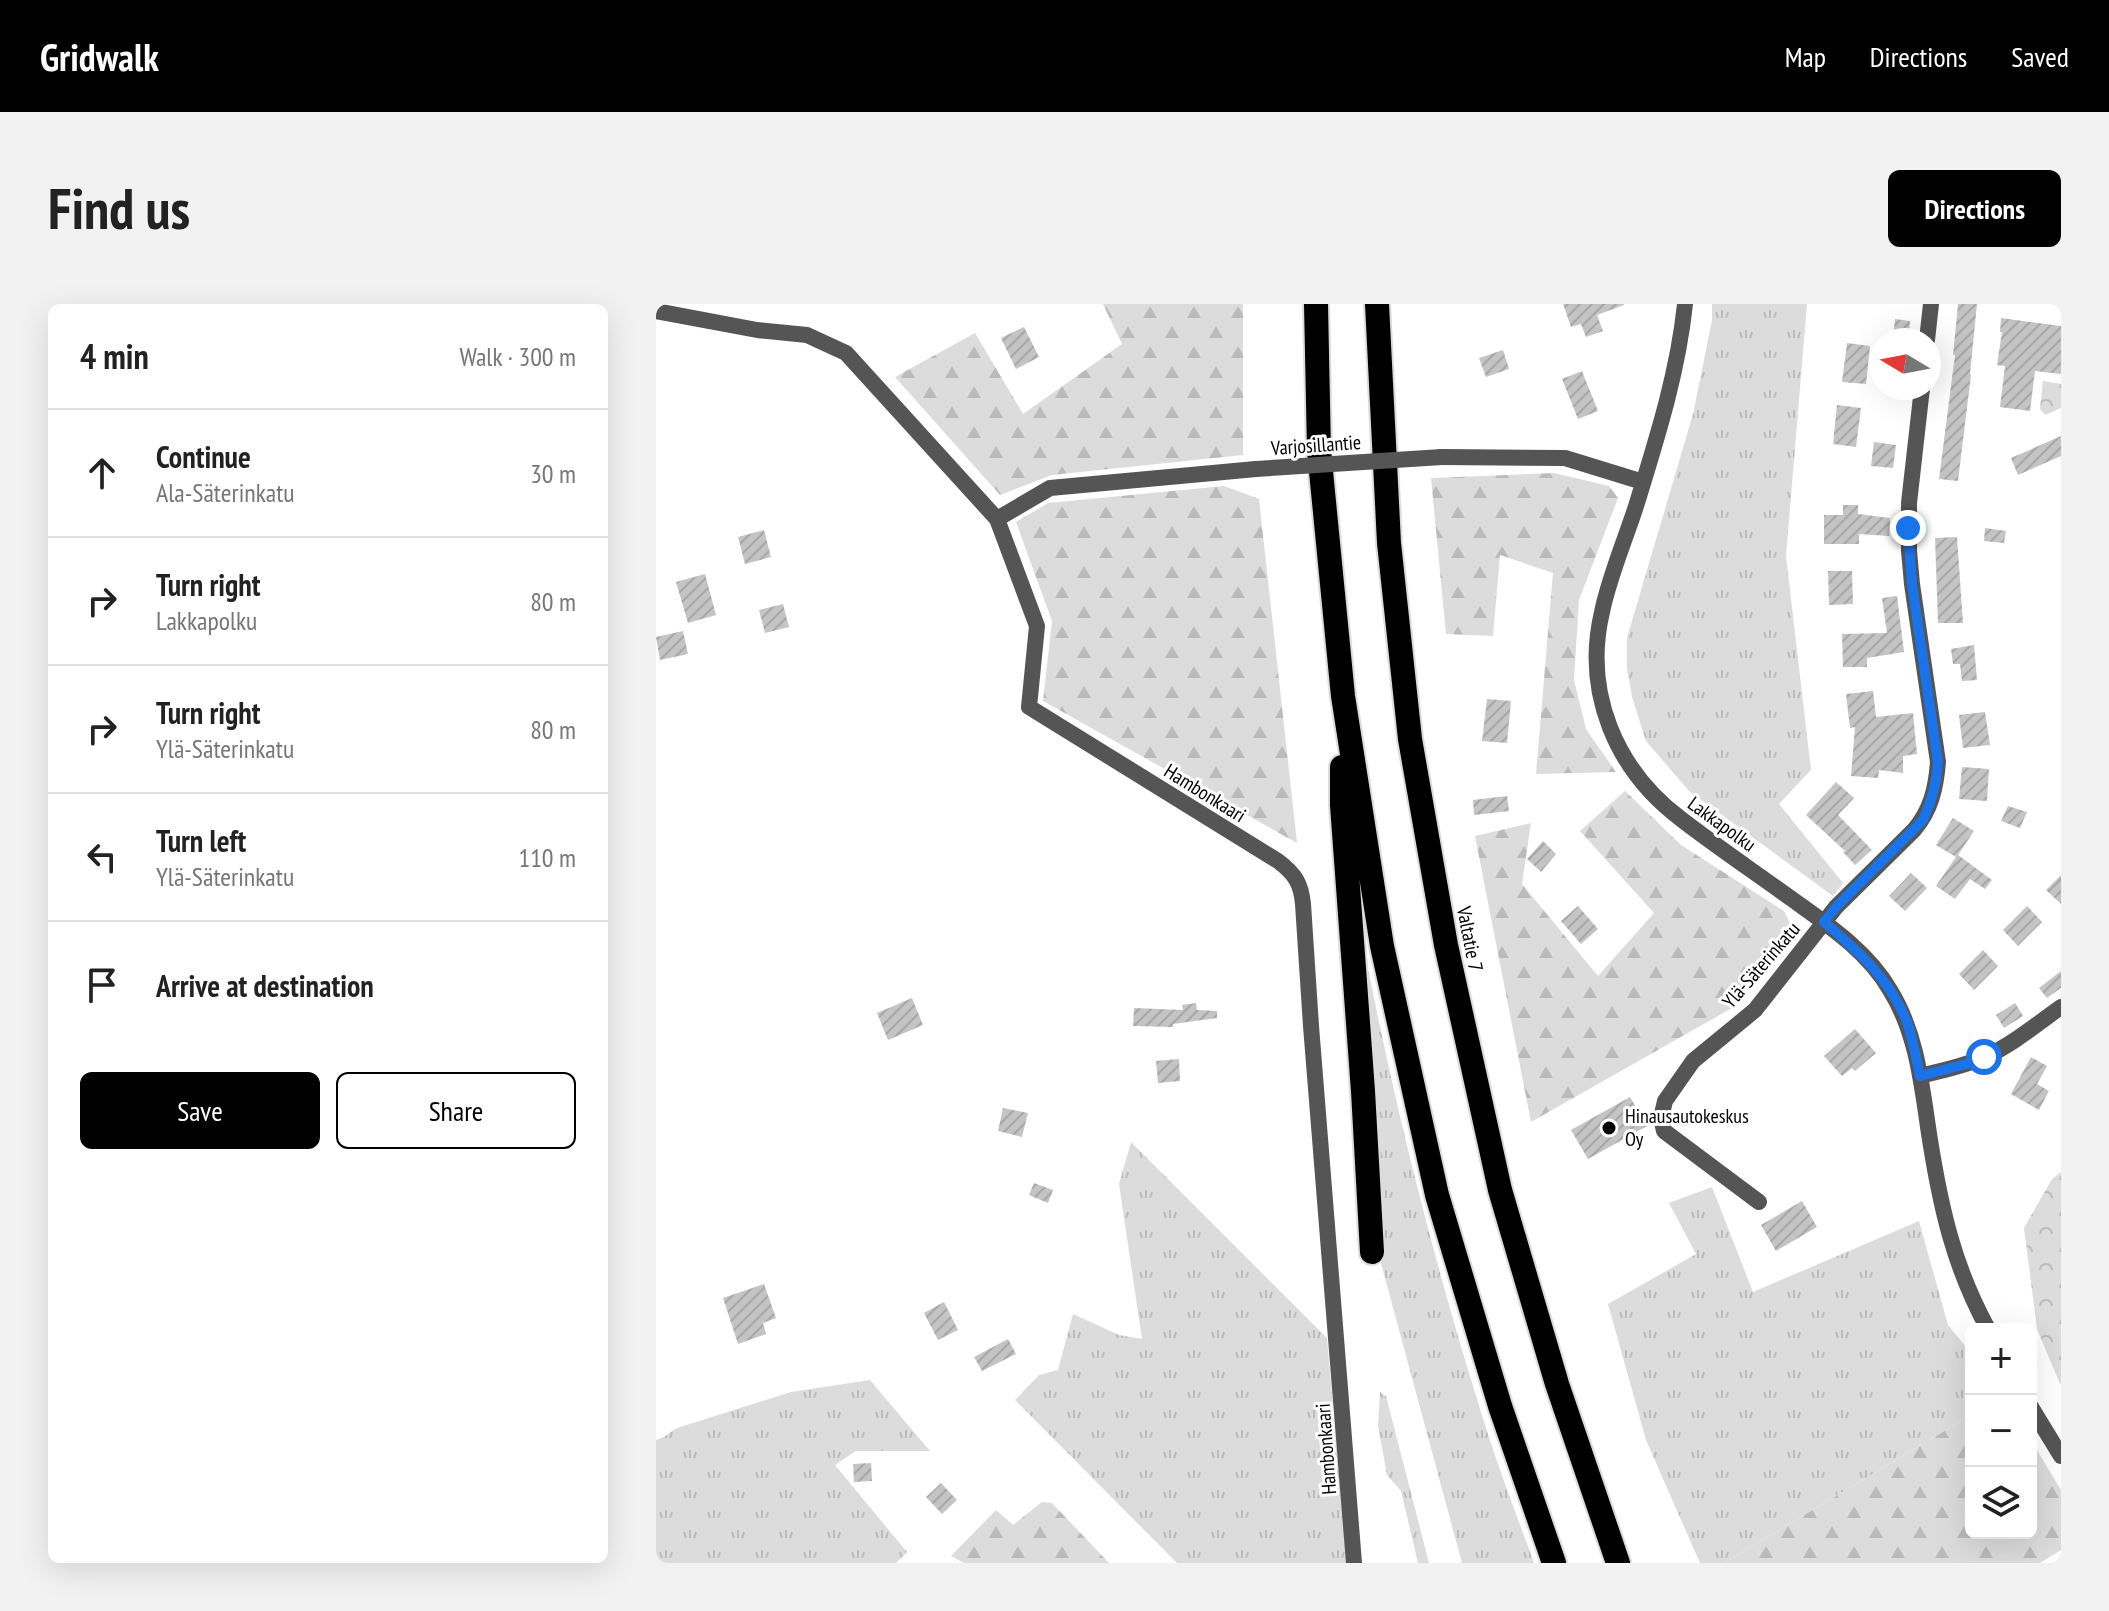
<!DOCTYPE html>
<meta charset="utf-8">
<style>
body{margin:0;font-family:"PT Sans Narrow",sans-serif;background:#f2f2f2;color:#222}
.controls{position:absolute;right:24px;bottom:24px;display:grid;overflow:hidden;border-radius:12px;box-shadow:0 8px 32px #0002}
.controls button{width:72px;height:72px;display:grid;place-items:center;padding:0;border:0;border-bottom:2px solid #e0e0e0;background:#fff;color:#222;font:40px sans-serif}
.compass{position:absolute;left:1213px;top:24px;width:72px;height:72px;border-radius:50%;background:#fff;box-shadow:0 8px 32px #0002;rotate:280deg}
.stop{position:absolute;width:24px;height:24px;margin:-18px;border:6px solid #1a73e8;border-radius:50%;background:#fff}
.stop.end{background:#1a73e8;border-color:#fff;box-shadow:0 2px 8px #0008}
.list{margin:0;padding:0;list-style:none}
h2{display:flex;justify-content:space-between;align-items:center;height:104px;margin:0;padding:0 32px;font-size:34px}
h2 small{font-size:26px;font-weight:400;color:#767676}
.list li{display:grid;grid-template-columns:52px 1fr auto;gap:24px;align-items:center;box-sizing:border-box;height:128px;padding:0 32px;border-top:2px solid #e0e0e0}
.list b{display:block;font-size:30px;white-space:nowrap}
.list p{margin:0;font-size:26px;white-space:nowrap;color:#767676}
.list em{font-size:26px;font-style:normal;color:#767676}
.actions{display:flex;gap:16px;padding:24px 32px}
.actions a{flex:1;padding:18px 0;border:2px solid #000;border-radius:12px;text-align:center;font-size:28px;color:#000}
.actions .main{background:#000;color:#fff}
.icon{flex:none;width:44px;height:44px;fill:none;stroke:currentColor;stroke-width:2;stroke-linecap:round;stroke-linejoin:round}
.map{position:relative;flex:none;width:1405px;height:1259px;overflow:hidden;border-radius:12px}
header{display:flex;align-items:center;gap:48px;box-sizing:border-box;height:112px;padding:0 40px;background:#000;color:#fff}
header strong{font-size:38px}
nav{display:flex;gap:44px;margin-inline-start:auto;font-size:28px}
.intro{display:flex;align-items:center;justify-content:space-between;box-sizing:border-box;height:192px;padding:0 48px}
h1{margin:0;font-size:56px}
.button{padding:20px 36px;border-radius:12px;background:#000;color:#fff;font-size:28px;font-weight:700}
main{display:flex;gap:48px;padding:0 48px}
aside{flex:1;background:#fff;border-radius:12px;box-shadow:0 8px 32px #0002}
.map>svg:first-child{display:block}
</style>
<header>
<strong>Gridwalk</strong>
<nav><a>Map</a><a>Directions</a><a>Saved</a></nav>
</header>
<div class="intro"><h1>Find us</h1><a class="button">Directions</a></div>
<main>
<aside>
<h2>4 min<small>Walk · 300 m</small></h2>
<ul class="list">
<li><svg class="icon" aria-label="ahead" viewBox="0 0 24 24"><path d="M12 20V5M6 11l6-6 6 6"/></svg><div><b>Continue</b><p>Ala-Säterinkatu</p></div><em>30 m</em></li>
<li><svg class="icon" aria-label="right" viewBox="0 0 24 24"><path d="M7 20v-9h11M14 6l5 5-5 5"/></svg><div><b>Turn right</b><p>Lakkapolku</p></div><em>80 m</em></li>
<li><svg class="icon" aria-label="right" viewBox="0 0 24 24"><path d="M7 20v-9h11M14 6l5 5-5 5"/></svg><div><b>Turn right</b><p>Ylä-Säterinkatu</p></div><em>80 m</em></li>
<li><svg class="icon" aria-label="left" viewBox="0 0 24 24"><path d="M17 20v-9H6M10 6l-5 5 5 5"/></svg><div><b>Turn left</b><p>Ylä-Säterinkatu</p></div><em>110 m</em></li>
<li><svg class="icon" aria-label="arrive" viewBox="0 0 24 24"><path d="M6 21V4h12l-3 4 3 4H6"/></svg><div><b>Arrive at destination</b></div></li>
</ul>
<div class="actions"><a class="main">Save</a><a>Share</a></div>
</aside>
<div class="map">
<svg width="1405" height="1259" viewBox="0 0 1405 1259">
<defs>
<pattern id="grass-tufts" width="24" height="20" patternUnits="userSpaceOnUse" patternTransform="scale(2)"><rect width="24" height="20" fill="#dcdcdc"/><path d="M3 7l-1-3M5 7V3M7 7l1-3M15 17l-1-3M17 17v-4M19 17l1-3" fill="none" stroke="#bbb"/></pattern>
<pattern id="forest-firs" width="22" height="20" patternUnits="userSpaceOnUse" patternTransform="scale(2)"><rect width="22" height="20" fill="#dcdcdc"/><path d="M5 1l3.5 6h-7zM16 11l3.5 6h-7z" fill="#bbb"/></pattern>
<pattern id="park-crowns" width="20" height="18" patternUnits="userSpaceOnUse" patternTransform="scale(2)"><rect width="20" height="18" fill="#dcdcdc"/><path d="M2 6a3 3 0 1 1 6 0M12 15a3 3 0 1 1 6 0" fill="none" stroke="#bbb"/></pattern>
<pattern id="building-hatch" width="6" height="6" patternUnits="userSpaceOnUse" patternTransform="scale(2)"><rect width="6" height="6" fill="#c4c4c4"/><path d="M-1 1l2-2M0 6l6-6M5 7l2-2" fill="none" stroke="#a7a7a7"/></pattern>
</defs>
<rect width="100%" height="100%" fill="#fff"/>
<path fill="url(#grass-tufts)" d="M1056 0H1151L1130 252 1155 466 1123 500 1187 579 1177 592 1033 487 990 437 976 393 971 365V334L1037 110 1056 16Z
M706 652 711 659C742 817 782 973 831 1127 845 1171 862 1215 878 1259H806L722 948Z
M475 838 671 1034 691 1259H521L359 1096 383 1071 402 1066 417 1010 463 1031 486 1035 463 880Z
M1056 883 1097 988 1263 917 1292 1021 1315 1049V1111L1068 1259H1044L990 1136 952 1000 1040 950 1013 899Z
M214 1076 274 1147H200L179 1161 251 1248 240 1259H0V1136C9 1134 13 1128 21 1124L135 1088Z
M724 1088 730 1092 773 1259H762L745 1187 731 1171 722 1122Z"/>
<path fill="url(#forest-firs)" d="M447 0H587V151L396 171 344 191 239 73 319 29 367 110 466 40Z
M898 169 953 182 962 194 923 296 918 376 930 425 960 468 880 470 897 269 844 251 837 332 790 330 775 174Z
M568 182 603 195 641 539 387 397 396 317 360 218 392 199Z
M969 487 1025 541 1128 607 1137 625 1076 704 875 818 819 532 875 519 866 580 942 672 998 609 924 527Z
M1315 1111V1229H1375V1136L1405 1186V1246L1384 1259H1068Z
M386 1198 396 1199 453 1259H308L295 1252 340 1206 357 1221Z"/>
<path fill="url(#park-crowns)" d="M1387 77 1405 80V104L1389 111 1384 105Z
M1405 868V1079L1404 1080 1381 1025 1368 924 1396 875Z"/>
<path fill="url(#building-hatch)" d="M907 0H968V1L941 11 947 27 930 33 925 20 915 23Z
M1302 0H1321L1314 70 1315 71 1302 177 1283 175 1299 51H1297Z
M1345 14 1405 22V70L1379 67 1374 107 1344 103 1349 62 1341 61 1346 28H1344Z
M1239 15 1254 17 1253 35 1237 34Z
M368 23 383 53 360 65 345 34Z
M1191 39 1214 42 1210 80 1186 78Z
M847 46 853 65 830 73 823 54Z
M926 67 942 107 922 115 906 75Z
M1181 101 1205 104 1200 143 1177 140Z
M1405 132V152L1362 171 1355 154Z
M1218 138 1240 141 1237 164 1215 162Z
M1187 201H1202V210L1234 214 1233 232 1203 230V240H1168V211H1187Z
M1329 224 1350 227 1348 239 1328 237Z
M108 226 115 253 89 260 82 233Z
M1301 233 1307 319H1282L1279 234Z
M1172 267H1196L1197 300 1173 301Z
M49 270 60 311 32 319 20 278Z
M1241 292 1248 348 1211 354V363H1187L1186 330 1231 329 1226 294Z
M127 300 133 323 109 329 103 306Z
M27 327 32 350 4 356 0 333Z
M1318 341 1321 376 1306 377 1304 360H1297L1295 345Z
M1217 387 1220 413 1257 409 1261 450 1247 452V469L1223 466 1222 474 1195 472 1199 423 1194 424 1190 390Z
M831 395 855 397 851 439 826 437Z
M1329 408 1334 441 1307 444 1303 411Z
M1306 463 1333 465 1331 497 1303 495Z
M1180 478 1198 494 1182 511 1216 546 1199 561 1187 548 1189 547 1150 511Z
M851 492 853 507 818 511 817 496Z
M1352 502 1371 508 1364 524 1345 517Z
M1297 514 1318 527 1302 551 1336 576 1329 585 1314 575 1299 595 1280 582 1300 553 1280 541Z
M887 537 900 550 885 568 871 555Z
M1255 569 1271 584 1249 607 1233 592Z
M1405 571V600L1390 586Z
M922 602 942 625 925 640 905 617Z
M1371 602 1386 618 1362 642 1347 626Z
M1327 646 1342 662 1318 686 1303 670Z
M1405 667V684L1391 694 1383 684Z
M256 694 267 721 232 736 221 709Z
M540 699 541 706 561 707V714L517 720V723L477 722 478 704 527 706 526 701Z
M1359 699 1367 712 1348 724 1340 711Z
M1199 725 1220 749 1199 767 1196 764 1186 772 1168 752Z
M1375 753 1391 762 1381 780 1393 787 1383 806 1355 790Z
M523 755 524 777 502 779 500 757Z
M974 793 991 822 932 855 915 826Z
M347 804 372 809 366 833 342 827Z
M378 879 397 886 392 899 373 891Z
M1146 897 1161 923 1120 947 1105 921Z
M108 980 120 1014 107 1019 110 1030 82 1040 67 994Z
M288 998 302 1026 282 1036 268 1009Z
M352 1035 360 1050 326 1067 318 1053Z
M215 1159 216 1177 198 1178 197 1160Z
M285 1179 301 1196 286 1210 270 1193Z"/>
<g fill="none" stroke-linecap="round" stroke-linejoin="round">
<g stroke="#dbdbdb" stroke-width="28">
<path id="motorway" d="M660 0 663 147 687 392 726 642 781 891 844 1102 898 1259
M721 0 733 239 754 435 790 641 844 886 901 1080 962 1259
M686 463V501L707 787 716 948"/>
</g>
<path stroke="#555" stroke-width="16" d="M1029 0C1022 68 1001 134 981 199 970 234 953 273 946 308 927 389 960 466 1025 515 1060 542 1097 567 1133 593 1169 619 1211 646 1234 686 1262 731 1266 785 1274 836 1285 905 1298 963 1332 1025
M0 7 101 26 151 31 190 49 341 215 381 322 373 403 622 557C639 570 645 579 647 600L655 722 698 1259
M1271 36 1275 0
M786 153 909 154 987 178
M341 215 394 184 600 165
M1264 772C1287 766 1310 762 1331 752 1357 740 1381 720 1405 703
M1103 898 1008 827 1005 814 1009 797 1037 757 1099 706 1180 603 1258 526C1275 506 1280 484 1282 458L1256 280 1253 247V199L1266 84
M1375 1103 1405 1152"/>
<use href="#motorway" stroke="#000" stroke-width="24"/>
<path stroke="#555" stroke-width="16" d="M600 165 786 153"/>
</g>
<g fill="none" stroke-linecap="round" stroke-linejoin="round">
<path stroke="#1a73e8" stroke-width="10" d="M1252 224 1256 280 1282 458C1281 479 1276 497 1267 516L1180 603 1168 618C1202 647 1234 675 1251 718 1257 735 1260 754 1264 772L1310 760 1328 753"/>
</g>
<circle fill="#000" stroke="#fff" stroke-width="3" cx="953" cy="824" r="8"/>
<g text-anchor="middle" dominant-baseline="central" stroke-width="6" stroke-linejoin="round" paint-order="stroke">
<g font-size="20" fill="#000" stroke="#fff">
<text transform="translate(660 141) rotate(-4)">Varjosillantie</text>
<text transform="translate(549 489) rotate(32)">Hambonkaari</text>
<text transform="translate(1066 520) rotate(36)">Lakkapolku</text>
<text transform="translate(814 635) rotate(79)">Valtatie 7</text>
<text transform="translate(1105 661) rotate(-49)">Ylä-Säterinkatu</text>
<text transform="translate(670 1145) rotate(-94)">Hambonkaari</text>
</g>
<g font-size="20" fill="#000" stroke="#fff" text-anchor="start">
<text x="969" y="812">Hinausautokeskus<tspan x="969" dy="23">Oy</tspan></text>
</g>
</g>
</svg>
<div class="controls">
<button>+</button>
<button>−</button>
<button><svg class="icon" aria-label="layers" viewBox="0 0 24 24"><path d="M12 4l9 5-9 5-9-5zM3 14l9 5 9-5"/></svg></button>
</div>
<svg class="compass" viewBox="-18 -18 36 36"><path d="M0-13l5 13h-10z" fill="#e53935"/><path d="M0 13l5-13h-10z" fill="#767676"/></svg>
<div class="stop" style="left:1328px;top:753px"></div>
<div class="stop end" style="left:1252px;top:224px"></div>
</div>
</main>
